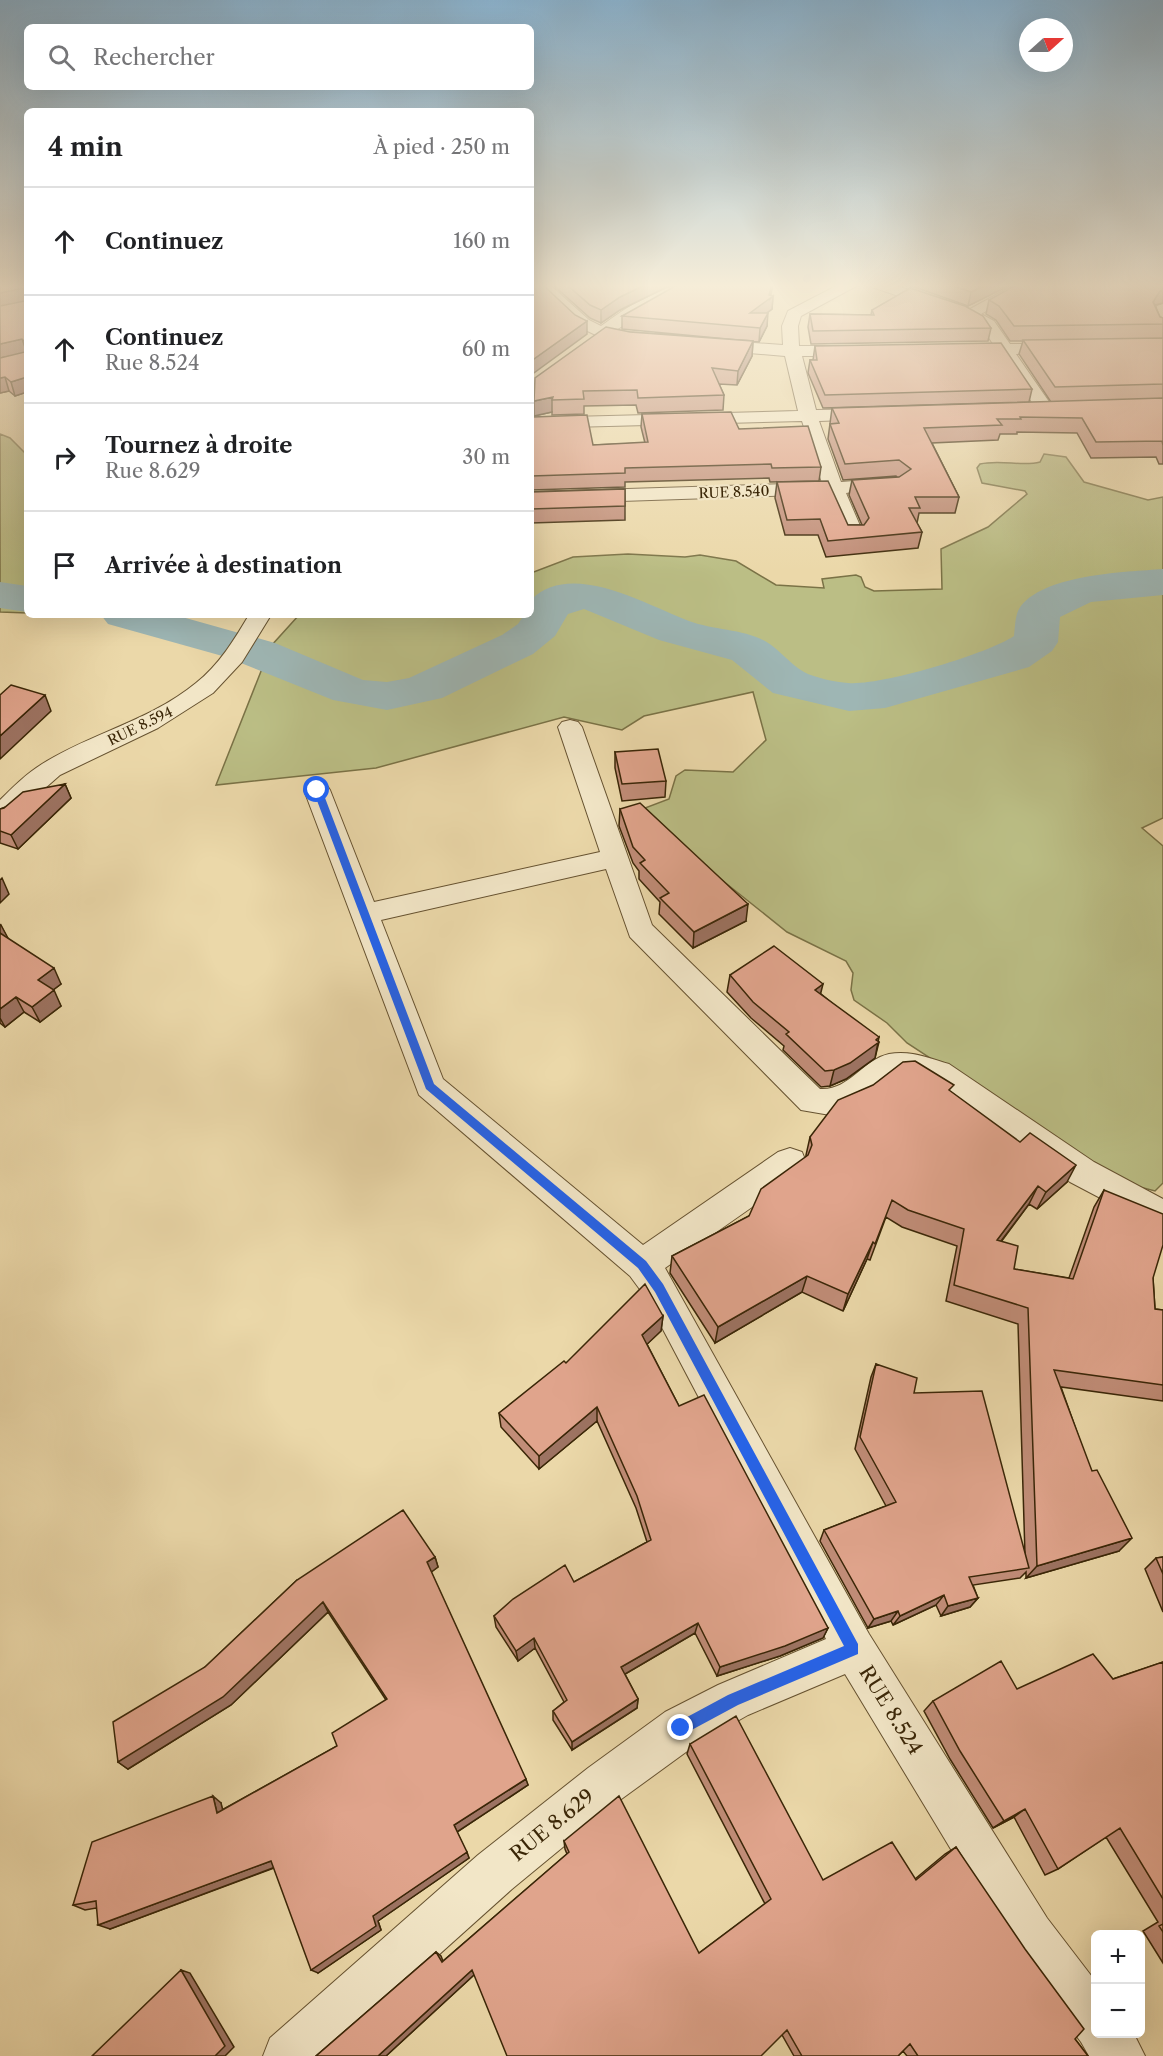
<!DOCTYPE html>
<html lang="fr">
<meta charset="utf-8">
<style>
body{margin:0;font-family:"Libre Caslon Text",serif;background:#f2f2f2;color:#202124}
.controls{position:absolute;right:18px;bottom:18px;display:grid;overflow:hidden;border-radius:9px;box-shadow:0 6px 24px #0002}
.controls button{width:54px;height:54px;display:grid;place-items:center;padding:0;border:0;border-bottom:2px solid #e0e0e0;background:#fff;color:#202124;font:30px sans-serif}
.compass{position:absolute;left:1019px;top:18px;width:54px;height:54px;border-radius:50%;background:#fff;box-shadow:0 6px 24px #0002;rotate:69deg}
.stop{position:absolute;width:18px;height:18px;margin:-14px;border:4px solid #2563eb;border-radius:50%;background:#fff}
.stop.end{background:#2563eb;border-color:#fff;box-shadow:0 2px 6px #0008}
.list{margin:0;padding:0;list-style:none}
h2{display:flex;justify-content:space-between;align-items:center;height:78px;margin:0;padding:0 24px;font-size:26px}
h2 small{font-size:20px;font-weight:400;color:#757577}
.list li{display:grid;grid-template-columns:39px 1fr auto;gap:18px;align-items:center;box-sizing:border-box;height:108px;padding:0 24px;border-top:2px solid #e0e0e0}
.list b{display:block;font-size:22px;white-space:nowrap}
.list p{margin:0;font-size:20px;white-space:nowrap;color:#757577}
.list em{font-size:20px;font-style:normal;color:#757577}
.icon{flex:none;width:33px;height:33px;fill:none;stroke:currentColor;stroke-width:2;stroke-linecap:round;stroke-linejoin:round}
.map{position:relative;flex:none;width:1163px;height:2056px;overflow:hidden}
.search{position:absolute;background:#fff;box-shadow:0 6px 24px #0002;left:24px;top:24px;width:510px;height:66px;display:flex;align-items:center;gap:15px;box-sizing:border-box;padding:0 21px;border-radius:9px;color:#757577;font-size:22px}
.panel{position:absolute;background:#fff;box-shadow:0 6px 24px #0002;left:24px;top:108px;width:510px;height:510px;border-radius:9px}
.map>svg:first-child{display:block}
</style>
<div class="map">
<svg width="1163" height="2056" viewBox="0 0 1163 2056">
<rect width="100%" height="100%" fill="#ebd8a9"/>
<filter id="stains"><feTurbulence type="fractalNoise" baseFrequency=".00333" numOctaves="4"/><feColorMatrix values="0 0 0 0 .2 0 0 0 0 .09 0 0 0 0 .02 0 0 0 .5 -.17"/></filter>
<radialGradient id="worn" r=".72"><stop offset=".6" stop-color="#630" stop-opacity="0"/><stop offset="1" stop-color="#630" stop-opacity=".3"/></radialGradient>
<path fill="#bbbe85" stroke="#7a7246" stroke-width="1.5" d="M0 434 10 438 27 455V613L0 612Z
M1044 454 1066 457 1084 482 1148 500 1163 497V818L1142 828 1163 846V1183L1155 1191 1132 1185 1060 1143 907 1043 887 1023 854 1000 851 990 853 973 846 961 787 932 713 873 645 808 669 799 676 776 685 770 733 772 766 740 753 692 644 716 622 730 564 717 376 768 216 785 271 646 299 615H531V573L573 557 628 554 685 557 700 555 736 561 776 585 824 588 822 579 856 575 861 577 865 587 874 591 942 589 941 549 988 527 1027 494 1025 491 982 483 977 468 980 464C1001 459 1022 467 1040 462Z"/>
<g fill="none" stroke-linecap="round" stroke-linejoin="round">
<path fill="#9eb6b4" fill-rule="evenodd" d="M1163 569V595L1091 602 1060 617 1058 642 1052 651 1029 667 885 708 849 711 773 693 732 660 659 640 584 609 568 614 555 636 533 654 442 698 387 710 333 700 226 657 108 624 101 615H175L275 643 363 680 387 682 409 678 502 635 518 624 524 615H531V600C571 559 648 606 689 621 713 630 743 629 765 641 779 649 790 664 804 672 815 678 836 682 848 683 881 686 987 654 1014 636 1015 628 1015 616 1019 609 1041 574 1126 572 1163 569Z
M0 582 27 586V612L0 608Z"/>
<g stroke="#665230" stroke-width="2">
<path id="minor" d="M532 284H549L589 320 601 326C627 307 663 282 696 284L602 338 577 326Z
M840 284H860L801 316 798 326 799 346H854L862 351 854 356H802L816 410 872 409 881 414 872 419 819 421 841 482 854 481 864 487 861 491 846 493 864 535 861 539H847L827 494 531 504V492L822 483 802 421 531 428V418L798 411 785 356 713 350 705 345 713 340 783 345 782 326 788 311Z
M869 284H891L946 302 948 305 946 308H934L872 287Z
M1016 284H1035L981 314 994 321 1010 344H1067L1069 348 1061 353 1016 354 1054 409 1051 413H1039L1000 354 965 355 957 350 965 345 993 344 982 327 961 314Z
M1163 304V332L1157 330 1151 315 1157 306Z
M249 615H271L242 662 213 693 158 728 60 775 9 820 0 822V800C13 787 26 774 42 764 91 733 150 721 196 683 219 665 234 640 249 615Z
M570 720 578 722 582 727 652 925 820 1089C849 1091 862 1060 889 1054 910 1050 929 1058 949 1064L1094 1162 1163 1199V1231L1070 1182 927 1082 913 1077 897 1078 867 1101 836 1116 801 1110 630 937 606 869 381 920 443 1079 643 1245 778 1152 790 1148 802 1152 806 1162 802 1172 665 1268 869 1634 1047 1918 1096 1982V2034H1134L1145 2056H1089L1081 2042 1013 1952 845 1674 748 1715 697 1744 620 1800 512 1889 326 2056H263L270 2038 478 1855 588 1768 665 1712 718 1685 826 1639 647 1299 630 1276 419 1095 304 790 308 784 317 782 326 784 330 790 374 902 600 852 558 727 562 722Z"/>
</g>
<use href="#minor" fill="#f2e6c7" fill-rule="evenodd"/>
</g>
<path fill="#c18d78" stroke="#3a2607" stroke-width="1.5" d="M0 284H27V392L15 396 9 391 0 393Z
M552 284H673L620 310 601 323 590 318Z
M906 284H1012L968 306Z
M1163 284V303L1155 305 1160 317 1163 318V464H1159L1156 457 1091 458 1077 433 1017 432V434H1000L998 440 932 443 959 497 955 513H919L917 523 922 532 918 548 826 557 818 535H785L775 498 777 482 848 525H862L849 495 852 480 897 477 896 476 843 480 828 439 832 408 1051 402 1019 354 1023 341H1010L996 320 986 314 989 300Z
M771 296H773L772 309 767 313V326L759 342 622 329V316Z
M872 310 991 328 988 341 811 344 808 327 810 314 871 315Z
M630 332 753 341 752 356 737 385 719 384 724 395 723 410 638 413 636 405 584 406V414L552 415V412L534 416Z
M815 346 1032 389 1029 402 823 408 808 373 810 360H813Z
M642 414 739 429 821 467 819 481 770 482 769 478 625 482V487L531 490V423L593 445 645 443 641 427Z
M625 489V520L531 523V492Z
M615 752 666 781 665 797 622 801 615 768Z
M65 784 71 798 18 849 0 843V809Z
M620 809 746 921 693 948 659 914 660 902 639 879V871L633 863 619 826Z
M0 924 8 939 61 984 53 990 61 1006 40 1022 24 1012 5 1027 0 1023Z
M730 975 821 994 879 1042 875 1058 846 1079 830 1086 821 1087 783 1050 784 1046 751 1018 727 992Z
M951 1092 1067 1182 1037 1209 1029 1204 1001 1242 1014 1269 1069 1278 1094 1207 1104 1190 1153 1278 1155 1309 1163 1310V1401L1061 1387 1119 1551 1026 1578V1572L1020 1578 973 1585 978 1598 970 1607 941 1616 936 1605 893 1625 891 1621 868 1628 820 1541 824 1530 886 1506 855 1449 871 1377 876 1364 914 1393 1025 1555 1018 1324 946 1301 957 1246 902 1227 886 1217 870 1260 867 1259 843 1311 802 1292 715 1343 670 1273 672 1256 749 1216 806 1157V1155L810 1137Z
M663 1316 661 1331 647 1344 679 1406 828 1628 823 1638 780 1656 717 1676 695 1633 625 1674 638 1699 637 1708 572 1750 553 1720V1711L564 1702 535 1648 518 1661 496 1627 494 1616 574 1582 647 1542 636 1508 597 1421 539 1469 501 1427 499 1413 566 1363Z
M435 1557 438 1567 431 1572 528 1785 457 1832 469 1858 378 1921 381 1930 318 1973 274 1868 110 1929 96 1908 85 1910 73 1905 221 1803 222 1810 337 1746 386 1700 328 1612 231 1705 128 1769 118 1762 205 1667 297 1580Z
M1163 1557V1612L1145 1569 1156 1558Z
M1163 1662V1963L1143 1931 1158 1922 1106 1837 1058 1869 1045 1875 1014 1817 993 1828 950 1759 924 1711 933 1701 1017 1689 1113 1679Z
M690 1744 823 1880 915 1879 945 1854 956 1847 1075 2039 1088 2056H907L903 2051 898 2056H794L782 2035 474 1975 386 2056H316L436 1952 441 1956 443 1961 567 1854 565 1849 564 1841 699 1953 765 1904 687 1754Z"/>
<path fill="#9d7362" stroke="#3a2607" stroke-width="1.5" d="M647 284H673L620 310 601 323V310L620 297Z
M772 284H773L770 299 773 296 772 309 749 326 750 313Z
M987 284H1012L968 306 971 292Z
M23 288 27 301 0 307V293Z
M1163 290V303L1155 305 1153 302 1160 291Z
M768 313 767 326 759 342 760 328Z
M587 321V334L531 375V361Z
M22 339 27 353 0 358V344Z
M753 341 752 356 737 385 738 371Z
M5 377 9 391 0 393V378Z
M27 377V392L15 396 11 382Z
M553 397 552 400V412L534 416V401Z
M45 695 51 711 0 759V736Z
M65 784 71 798 18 849 11 835Z
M2 878 9 894 0 903V880Z
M748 904 746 921 693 948 694 932Z
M1 925 9 940 0 939V926Z
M54 968 61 984 45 996 38 980Z
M823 984 819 1000 815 990Z
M54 990 61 1006 40 1022 32 1007Z
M16 997 24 1012 5 1027 0 1018V1009Z
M879 1037 875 1058 846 1079 830 1086 834 1070Z
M1076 1165 1067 1182 1037 1209 1046 1192Z
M1038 1186 1029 1204 989 1257 997 1240Z
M873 1242 867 1259 843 1311 848 1294Z
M807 1276 802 1292 715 1343 718 1327Z
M663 1316 661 1331 641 1350 642 1335Z
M597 1407V1421L539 1469V1456Z
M1132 1538 1119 1551 1026 1578 1037 1566Z
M435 1557 438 1567 430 1573 427 1562Z
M944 1595 936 1605 893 1625 900 1616Z
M978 1598 970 1607 941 1616 948 1606Z
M323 1602 328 1612 231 1705 128 1769 118 1762Z
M898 1611 891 1621 868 1628 874 1619Z
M698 1623 695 1633 620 1677 621 1667Z
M828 1628 823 1638 780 1656 717 1676 720 1667Z
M534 1638 535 1648 518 1661 516 1651Z
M638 1699 637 1708 572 1750V1742Z
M526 1779 528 1785 457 1832 454 1825Z
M213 1796 221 1803 225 1819 217 1813Z
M1025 1809 1014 1817 993 1828 1004 1821Z
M467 1852 469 1858 378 1921 381 1930 318 1973 311 1970 373 1916Z
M271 1861 278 1866 110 1929 98 1925Z
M181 1970 190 1973 234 2047 225 2056H215Z
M472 1970 475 1974 386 2056H378Z"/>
<path fill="#e0a48c" stroke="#3a2607" stroke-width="1.5" d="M0 284H27V377L11 382 5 377 0 378V358L25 352V342L22 339 0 344V306L25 301V290L23 288 0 293Z
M531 284H542L575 315 587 321 531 361Z
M566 284H647L620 297 601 310 590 305Z
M679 284H772L769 295 773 296 750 313H768L760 328 622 316Z
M948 284H987L971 292Z
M1018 284H1163V290L1160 291 1153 302 1160 317 1163 318V324L1014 326 999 306 989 300Z
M910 288 965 306 983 316 991 328 813 331 810 314 874 315 872 310Z
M606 327 630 332 753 341 738 371 712 368 724 395 638 398 637 390 583 391 584 399 552 400 553 397 534 401 535 378Z
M1163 338V384L1055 387 1023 340Z
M1001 343 1032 389 825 395 810 360H817L815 346Z
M1163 398V445L1162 441 1096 442 1082 418 1020 417 1021 419H997L1002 425 924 428 959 497H915L920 508H909L922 532 828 541 820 519 787 520 777 482 828 481 848 525H864L869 518 852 480 899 477 911 469 899 460 845 464 830 424 839 423 832 408Z
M731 412 739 429 808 426 821 467 772 468 771 464 625 468V473L531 476V423H533V417L587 415 593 445 648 442 642 414Z
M625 489V506L531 509V492Z
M11 685 45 695 0 736V695Z
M658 749 666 781 622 784 615 752Z
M65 784 11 835 0 831V809L4 808 23 792Z
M640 803 748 904 694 932 660 898 669 893 640 863 645 860 633 847 620 809Z
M0 933 54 968 38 980 54 990 32 1007 16 997 0 1009Z
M774 946 823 984 815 990 879 1037 876 1040 879 1042 850 1063 834 1070 825 1071 786 1034 789 1032 753 1002 730 975Z
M915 1061 954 1085 949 1090 1020 1142 1030 1133 1076 1165 1046 1192 1038 1186 997 1240 1018 1246 1014 1269 1073 1279 1104 1190 1163 1214V1245L1153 1278 1155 1309 1163 1310V1385L1054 1370 1092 1471 1097 1470 1132 1538 1037 1566 1028 1308 954 1285 964 1229 908 1210 892 1200 875 1244 873 1242 848 1294 807 1276 718 1327 672 1256 749 1216 761 1189 808 1155 812 1145 810 1137 838 1100 873 1085 903 1062Z
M645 1284 663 1316 642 1335 679 1406 704 1395 828 1628 785 1646 720 1667 698 1623 621 1667 638 1699 572 1742 553 1711 567 1700 534 1638 516 1651 494 1616 513 1599 565 1565 574 1582 651 1540 637 1496 597 1407 539 1456 499 1413 564 1361 566 1363Z
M876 1364 917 1378 914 1393 982 1391 1029 1568 969 1577 978 1598 948 1606 944 1595 900 1616 898 1611 874 1619 824 1530 896 1502 860 1437Z
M403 1510 435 1557 427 1562 526 1779 454 1825 467 1852 373 1916 376 1926 311 1970 271 1861 98 1925 96 1901 73 1905 92 1842 213 1796 217 1813 337 1746 332 1733 387 1699 323 1602 223 1697 118 1762 113 1722 205 1667 297 1580Z
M1163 1557V1574L1156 1558Z
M1093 1654 1113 1679 1163 1662V1899L1120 1828 1058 1869 1025 1809 1004 1821 960 1751 933 1701 1001 1661 1017 1689Z
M736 1716 823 1880 892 1842 916 1880 956 1847 1025 1949 1084 2029 1075 2039 1088 2056H918L910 2044 898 2056H802L787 2030 761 2056H507L472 1970 378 2056H316L436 1952 442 1962 569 1852 564 1841 619 1796 699 1953 771 1899 690 1744Z
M1163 1924V1932L1159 1926Z
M181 1970 225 2046 215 2056H92Z"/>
<linearGradient id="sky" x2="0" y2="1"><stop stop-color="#8ab5d3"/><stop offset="0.5" stop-color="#f6edd8"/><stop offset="1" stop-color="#f6edd8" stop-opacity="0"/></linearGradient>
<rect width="1163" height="572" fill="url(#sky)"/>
<path fill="#2563eb" d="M317 788 322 790 434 1084 646 1261 663 1284 858 1644V1654L738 1705 686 1733H676V1723L728 1695 844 1646 655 1292 638 1268 426 1089 313 790Z"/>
<g text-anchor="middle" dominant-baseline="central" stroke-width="4.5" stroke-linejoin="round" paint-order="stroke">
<g font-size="14" fill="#3a2607" stroke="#f2e6c7">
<text transform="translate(734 492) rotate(-2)">RUE 8.540</text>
<text transform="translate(140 726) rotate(-26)">RUE 8.594</text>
</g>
<g font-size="20" fill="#3a2607" stroke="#f2e6c7">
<text transform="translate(891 1710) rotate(58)">RUE 8.524</text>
<text transform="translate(552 1825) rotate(-39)">RUE 8.629</text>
</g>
</g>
<rect width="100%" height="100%" filter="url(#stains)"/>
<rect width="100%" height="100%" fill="url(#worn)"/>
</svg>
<div class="controls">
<button>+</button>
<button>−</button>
</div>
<svg class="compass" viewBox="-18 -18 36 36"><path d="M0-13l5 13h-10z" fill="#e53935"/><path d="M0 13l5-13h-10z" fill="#757577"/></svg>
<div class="stop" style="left:317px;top:790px"></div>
<div class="stop end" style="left:681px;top:1728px"></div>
<div class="search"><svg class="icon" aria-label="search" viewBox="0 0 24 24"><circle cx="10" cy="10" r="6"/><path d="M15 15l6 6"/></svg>Rechercher</div>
<section class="panel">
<h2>4 min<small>À pied · 250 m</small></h2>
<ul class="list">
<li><svg class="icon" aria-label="ahead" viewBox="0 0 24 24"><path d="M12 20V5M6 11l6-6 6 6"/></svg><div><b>Continuez</b></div><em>160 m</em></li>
<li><svg class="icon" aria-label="ahead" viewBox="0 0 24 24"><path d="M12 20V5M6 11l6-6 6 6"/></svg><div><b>Continuez</b><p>Rue 8.524</p></div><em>60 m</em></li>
<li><svg class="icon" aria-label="right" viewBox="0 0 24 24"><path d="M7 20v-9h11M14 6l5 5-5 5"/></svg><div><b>Tournez à droite</b><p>Rue 8.629</p></div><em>30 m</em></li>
<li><svg class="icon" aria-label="arrive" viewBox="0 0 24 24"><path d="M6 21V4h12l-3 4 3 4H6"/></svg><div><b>Arrivée à destination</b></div></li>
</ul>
</section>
</div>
